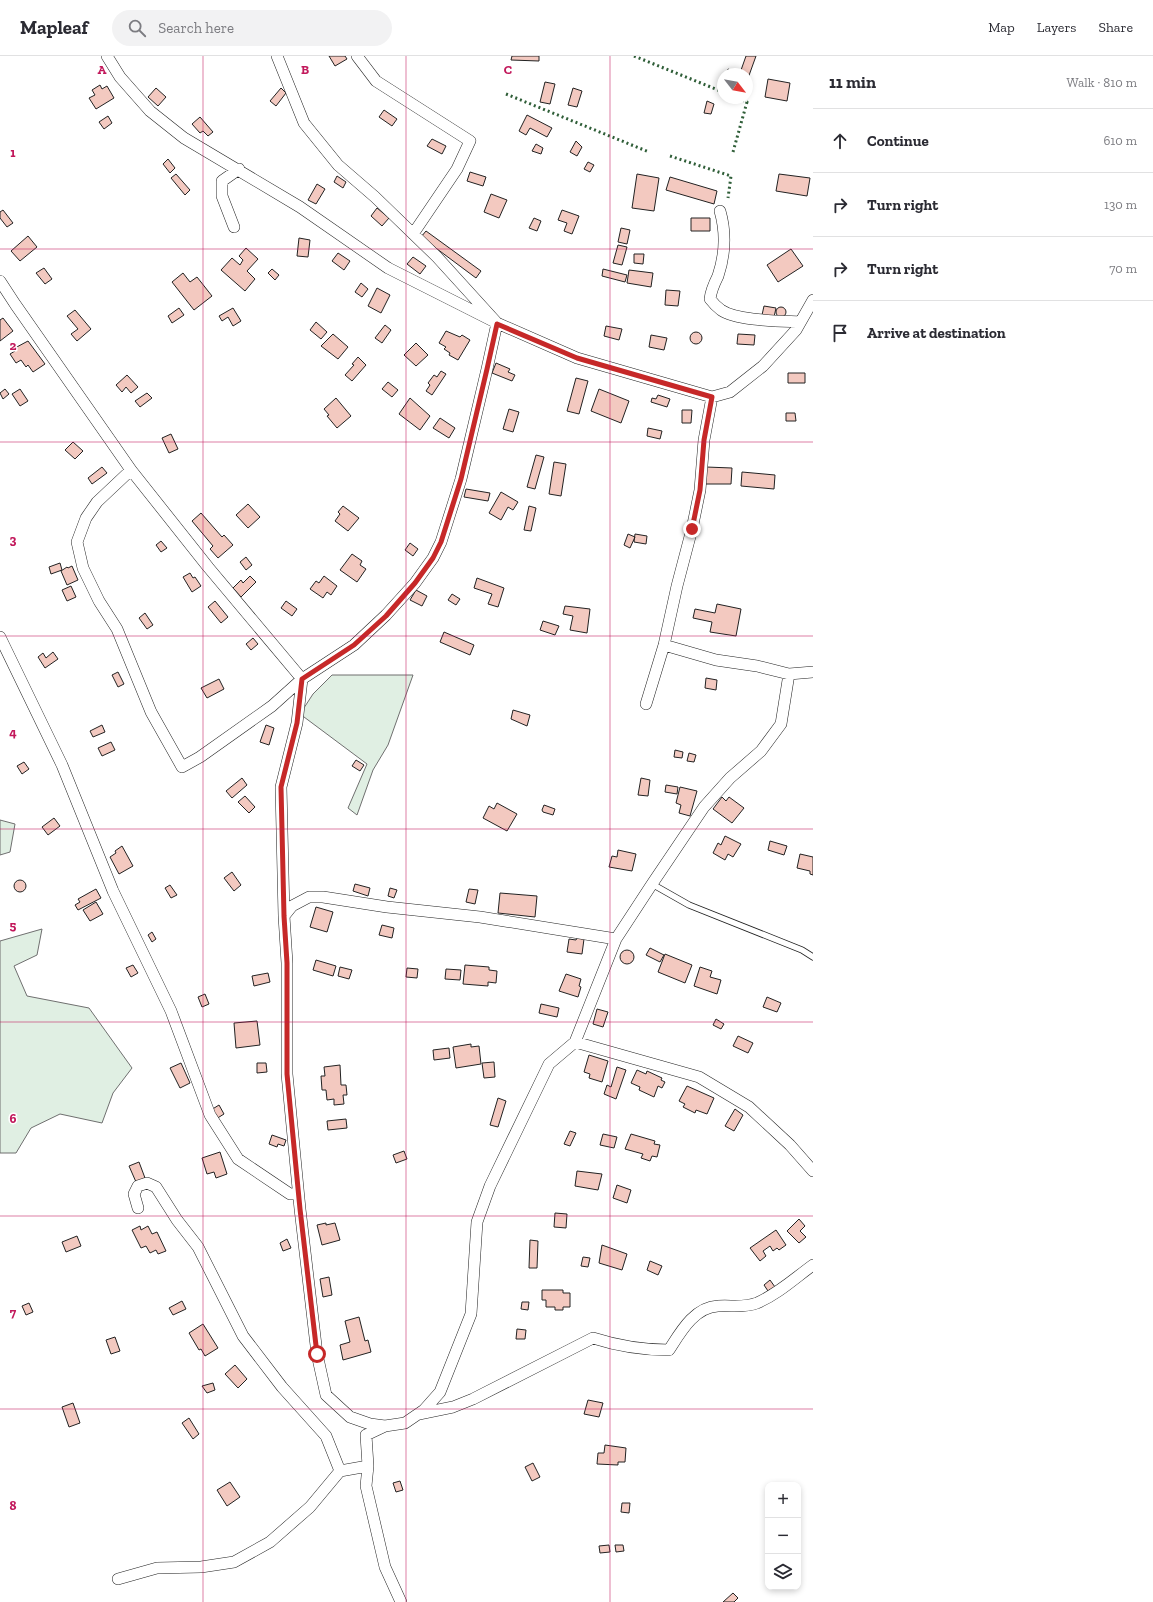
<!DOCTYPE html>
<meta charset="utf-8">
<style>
body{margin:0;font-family:"Zilla Slab",serif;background:#f2f2f3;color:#2b2b33}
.controls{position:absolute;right:12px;bottom:12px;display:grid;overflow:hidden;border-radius:8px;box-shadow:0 2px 6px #0003}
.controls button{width:36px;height:36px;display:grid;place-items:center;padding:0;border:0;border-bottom:1px solid #e1e1e2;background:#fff;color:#2b2b33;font:20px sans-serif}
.compass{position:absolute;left:717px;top:12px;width:36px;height:36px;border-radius:50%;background:#fff;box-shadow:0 2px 6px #0003;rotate:121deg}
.stop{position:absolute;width:12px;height:12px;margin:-9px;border:3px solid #c62828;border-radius:50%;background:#fff}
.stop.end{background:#c62828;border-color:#fff;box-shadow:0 1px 4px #0008}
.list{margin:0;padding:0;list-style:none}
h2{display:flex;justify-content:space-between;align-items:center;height:52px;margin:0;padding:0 16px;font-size:17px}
h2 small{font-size:13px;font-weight:400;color:#7c7c81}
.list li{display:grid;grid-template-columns:26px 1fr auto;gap:12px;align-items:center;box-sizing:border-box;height:64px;padding:0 16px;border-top:1px solid #e1e1e2}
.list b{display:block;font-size:15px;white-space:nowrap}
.list em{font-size:13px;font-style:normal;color:#7c7c81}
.icon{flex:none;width:22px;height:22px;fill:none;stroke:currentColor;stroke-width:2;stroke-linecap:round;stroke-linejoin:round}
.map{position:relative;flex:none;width:813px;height:1546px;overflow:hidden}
header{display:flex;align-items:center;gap:24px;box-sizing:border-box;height:56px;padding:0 20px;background:#fff;border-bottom:1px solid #e1e1e2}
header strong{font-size:19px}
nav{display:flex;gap:22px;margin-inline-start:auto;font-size:14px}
.search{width:280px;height:36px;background:#f2f2f3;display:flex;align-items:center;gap:10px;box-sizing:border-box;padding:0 14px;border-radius:22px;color:#7c7c81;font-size:15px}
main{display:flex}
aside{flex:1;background:#fff}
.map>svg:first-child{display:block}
</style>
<header>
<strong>Mapleaf</strong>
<div class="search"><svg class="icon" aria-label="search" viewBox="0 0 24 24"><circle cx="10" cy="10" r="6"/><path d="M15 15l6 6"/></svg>Search here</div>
<nav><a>Map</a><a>Layers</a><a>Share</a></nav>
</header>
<main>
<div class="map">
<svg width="813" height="1546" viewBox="0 0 813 1546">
<rect width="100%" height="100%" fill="#fff"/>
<path fill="#e0efe3" stroke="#6f6f6f" d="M332 619H413L388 689 373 714 357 759 348 752 367 708 300 658 313 638Z
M0 764 15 768 10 796 0 799Z
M42 873 37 899 14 910 27 940 89 952 132 1012 113 1037 102 1067 60 1058 31 1072 16 1097H0V885Z"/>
<path fill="#f3c9c0" stroke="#222" d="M329 0H345L347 3 335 10Z
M512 0H539V5L511 4Z
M746 0H756L747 25V18H726L728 13 740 17Z
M768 23 790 27 787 45 765 41Z
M545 26 555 28 550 48 540 46Z
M100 29 102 33 107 30 114 42 96 53 89 42 95 39 92 34Z
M156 32 166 41 158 50 148 41Z
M281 32 286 37 276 50 270 45Z
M573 32 582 35 577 51 568 49Z
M707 45 714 48 711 58 704 57Z
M384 54 397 63 392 70 379 61Z
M527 59 552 72 547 81 530 72 526 79 519 75Z
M108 60 112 67 104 73 99 66Z
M200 61 213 76 208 80 203 75 200 77 192 68Z
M432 83 446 90 442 98 427 90Z
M576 85 582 91 577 100 570 96Z
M536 88 543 92 541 98 532 95Z
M168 103 175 112 170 117 163 108Z
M588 106 594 109 590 116 584 113Z
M470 116 486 121 483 130 467 125Z
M176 118 190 134 185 139 171 122Z
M637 118 659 122 654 155 632 152Z
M779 118 810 122 807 140 776 135Z
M337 120 346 126 343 132 334 126Z
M670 121 717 135 714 148 666 134Z
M317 128 325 133 316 148 308 144Z
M491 138 507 144 499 162 484 156Z
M377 152 389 162 382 170 371 160Z
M3 154 13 167 7 171 0 162V156Z
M562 154 579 160 572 178 564 175 567 167 558 164Z
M534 162 541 165 537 175 529 172Z
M691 162H710V175H691Z
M621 172 630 174 627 188 618 186Z
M426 175 481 215 476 222 421 181Z
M28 180 37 191 20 205 11 195Z
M299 182 310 184 308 201 297 200Z
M618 189 627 191 622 209 613 207Z
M246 192 258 203 247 215 255 223 245 235 221 214 232 202 240 209 243 204 239 200Z
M791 193 803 210 778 226 767 209Z
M338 197 350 205 344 214 332 205Z
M634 198H644L643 208 634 207Z
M413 201 426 210 420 218 407 208Z
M44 212 52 223 45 228 36 217Z
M272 213 279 219 275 224 268 217Z
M603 213 627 219 625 226 602 220Z
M629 214 653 217 651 231 627 227Z
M183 217 190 226 197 221 212 240 194 254 172 226Z
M361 227 368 233 362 241 355 236Z
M377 232 390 239 381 257 368 250Z
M666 234 680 235 678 250 665 249Z
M764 250 776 252 774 261 762 259Z
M776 256a5 5 0 1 1 10 0a5 5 0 1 1-10 0Z
M179 252 184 259 172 267 168 260Z
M233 252 241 265 233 270 228 261 222 265 219 260Z
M75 254 91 273 77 285 71 278 78 273 67 260Z
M3 262 13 275 0 285V264Z
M316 266 327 276 321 283 310 274Z
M385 269 391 274 382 287 375 282Z
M606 270 622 273 619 284 604 280Z
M446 275 460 281 462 279 470 284 458 304 449 299 450 297 444 293 446 291 439 287Z
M690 282a6 6 0 1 1 12 0a6 6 0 1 1-12 0Z
M333 278 348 291 338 303 321 290Z
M738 278 755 279 754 289 737 288Z
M651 279 667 282 664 294 649 291Z
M28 285 45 308 33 316 28 309 26 311 21 304 16 307 10 298 15 295 13 293Z
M416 287 428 299 416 310 404 299Z
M358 301 366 309 352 325 345 319 354 309 352 308Z
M496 307 510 313 508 316 515 319 512 325 492 317Z
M441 315 446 318 432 339 426 335 430 329 428 327 434 319 437 321Z
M788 317H805V327H788Z
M127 319 138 331 131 337 126 331 122 336 116 329Z
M576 322 588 325 579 358 567 355Z
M388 326 398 334 392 341 382 333Z
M5 333 9 338 3 343 0 337Z
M20 333 28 345 20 350 12 338Z
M599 333 629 345 621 367 591 355Z
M147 337 152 342 140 351 135 345Z
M658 339 670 343 667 351 651 346 652 342 656 343Z
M336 342 351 360 337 372 327 360 329 359 324 353Z
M410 342 430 360 420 374 399 358Z
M509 353 519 356 513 376 503 373Z
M682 354H692L691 367H682Z
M786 357H795L796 365H786Z
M440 362 455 372 449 382 433 372Z
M648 372 662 375 660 383 647 380Z
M171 378 178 393 169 397 162 382Z
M73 386 83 395 75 403 65 394Z
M536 399 544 401 535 433 527 431Z
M554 406 566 408 561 440 549 438Z
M102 411 107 417 92 428 88 422Z
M706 411 732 412 731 428H705Z
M742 416 775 419 774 433 741 430Z
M466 433 490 437 488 445 464 441Z
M501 436 518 446 513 454 508 451 501 464 489 457Z
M248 448 260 461 248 472 236 459Z
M343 450 359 462 348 475 335 465 340 458 338 456Z
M529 450 536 452 531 475 524 474Z
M201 457 222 481 224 479 233 489 218 502 210 493 213 490 192 465Z
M628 478 635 481 630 492 624 489Z
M635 478 647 480 646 488 634 486Z
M161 485 167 492 161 496 156 489Z
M410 487 418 493 413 500 405 494Z
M352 498 362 505 360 509 366 513 357 526 340 514Z
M246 501 252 509 246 514 240 506Z
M60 507 62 514 51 518 49 511Z
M72 510 78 524 67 529 61 515 67 511 68 512Z
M190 517 193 522 195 521 201 530 192 536 183 521Z
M250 520 256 526 241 541 233 532 241 524 243 527Z
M324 520 337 530 331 539 327 536 323 542 310 533 316 525 319 527Z
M477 522 504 532 498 551 488 548 492 538 474 532Z
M71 530 76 541 67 545 62 534Z
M416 534 427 540 422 550 410 544Z
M452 538 460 543 456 549 448 544Z
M215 545 228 561 221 567 208 551Z
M286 545 297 553 292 560 281 552Z
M717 548 741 553 736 580 710 576 712 566 693 562 695 553 715 557Z
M565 550 590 553 587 577 570 574 573 560 563 558Z
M145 557 153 569 147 573 139 562Z
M543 565 559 570 555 579 540 574Z
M444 576 474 589 470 599 440 586Z
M253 582 258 588 251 594 246 588Z
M53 596 58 603 45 612 38 601 43 597 46 602Z
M118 616 124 628 118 631 112 619Z
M706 622 717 624 716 634 705 632Z
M219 623 224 633 207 642 201 632Z
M513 654 530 659 527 670 511 663Z
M102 669 105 676 93 681 90 675Z
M266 669 274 672 269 689 260 686Z
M111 686 115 694 102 700 98 692Z
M675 694 683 696 682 702 674 701Z
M689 697 696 699 694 706 687 705Z
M356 704 364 709 360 715 352 710Z
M24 706 29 713 22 718 17 710Z
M242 722 247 729 232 742 226 735Z
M641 722 650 724 648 740 638 739Z
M666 729 678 731 677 738 665 736Z
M680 731 697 735 690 760 679 757 681 749 676 747Z
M245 740 255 751 249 757 238 746Z
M722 741 726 745 729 741 744 752 732 767 713 753Z
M497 747 517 758 507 775 483 762 489 750 494 753Z
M544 749 555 753 553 759 543 756 542 754Z
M54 762 60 770 48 779 42 771Z
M725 780 741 788 733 801 728 798 725 804 713 797 718 787 721 789Z
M770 785 787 790 784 799 768 794Z
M122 790 133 810 119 818 110 801 116 797 115 795Z
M618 794 636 798 632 815 609 811 612 800 617 801Z
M800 798 813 801V819L810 818V815L797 812Z
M232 816 241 829 234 835 224 822Z
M14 830a6 6 0 1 1 12 0a6 6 0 1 1-12 0Z
M355 828 370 832 368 840 353 835Z
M170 829 177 839 171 842 165 832Z
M390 832 397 834 394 842 388 840Z
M96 833 101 842 78 854 75 849 80 846 78 843Z
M469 833 478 834 475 848 466 846Z
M500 837 537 840 535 861 498 857Z
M96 846 103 858 90 865 83 854Z
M316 851 333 856 327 876 310 871Z
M382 869 394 872 392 882 379 879Z
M152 876 156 883 152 886 148 879Z
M577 882 584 883 582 898 567 896 569 883 576 884Z
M650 892 664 899 660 906 646 899Z
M620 901a7 7 0 1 1 14 0a7 7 0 1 1-14 0Z
M665 898 692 909 685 927 658 916Z
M316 904 336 910 333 920 313 914Z
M133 909 138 917 131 921 126 912Z
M465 909 489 911V914L497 915 496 927 488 926V930L463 928Z
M340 911 352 914 349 923 338 920Z
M700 911 712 915 710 921 721 924 717 938 694 930Z
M407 912 418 913 417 922 406 921Z
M446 913 461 914 460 924 445 923Z
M268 917 270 926 254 930 252 920Z
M566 918 581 923 579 930 581 931 578 941 559 935Z
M205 938 209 948 202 951 198 941Z
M767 941 781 947 777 956 763 951Z
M541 948 559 952 557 961 539 957Z
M597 953 608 956 603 971 593 968Z
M716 963 724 968 721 973 713 969Z
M257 965 260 989 236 992 234 967Z
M738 980 753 987 748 997 733 990Z
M471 988V991L479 990 481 1008 456 1012 453 991Z
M449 992 450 1002 434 1004 433 994Z
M589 999 608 1005 602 1026 589 1022 590 1018 584 1016Z
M494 1006 495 1021 484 1022 482 1007Z
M181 1007 190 1027 180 1032 170 1012Z
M257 1007H266L267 1016 257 1017Z
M340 1009 341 1029H346L347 1039H343L344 1048 334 1049V1043L327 1044 326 1034H322L321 1020H325L324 1011Z
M617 1011 626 1014 616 1043 604 1038 607 1029 611 1031Z
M637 1014 646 1018 647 1015 662 1022 661 1024 665 1026 662 1032 658 1030 654 1041 639 1034 640 1031 631 1027Z
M687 1030 714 1042 707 1058 696 1054 695 1057 683 1051 685 1048 679 1045Z
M498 1042 506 1045 498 1071 490 1069Z
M219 1049 224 1058 216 1063 211 1054Z
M735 1053 743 1059 734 1075 725 1070Z
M346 1063 347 1072 328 1074 327 1065Z
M570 1075 576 1077 570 1090 564 1088Z
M603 1078 617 1081 614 1092 600 1089Z
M631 1078 655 1085 654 1088 660 1089 657 1101 652 1100 650 1105 641 1102 643 1098 625 1093Z
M272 1079 286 1084 284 1090 278 1088 277 1091 269 1088Z
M404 1095 407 1103 396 1107 393 1099Z
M220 1096 227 1118 216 1122 214 1116 207 1118 202 1102Z
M139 1106 145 1122 136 1126 129 1110Z
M577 1115 602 1118 598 1134 575 1130Z
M617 1129 631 1134 627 1147 613 1142Z
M555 1157 567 1158 566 1172 554 1171Z
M799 1163 805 1170 800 1175 806 1181 799 1187 787 1175Z
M326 1167V1169L335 1167 340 1184 322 1189 317 1169Z
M140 1170 141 1174 148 1170 152 1178 157 1176 166 1195 158 1198 156 1194 150 1197 146 1190 141 1192 132 1174Z
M776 1174 786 1189 779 1194 777 1192 773 1195 770 1190 763 1195 766 1200 760 1205 750 1192Z
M77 1180 81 1190 66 1196 62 1186Z
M287 1183 291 1192 283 1195 280 1187Z
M530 1184 538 1185 537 1212H529Z
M602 1189 627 1198 622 1214 599 1207Z
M583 1201 590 1202 588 1211 581 1210Z
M650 1205 662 1210 658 1219 647 1214Z
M329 1221 332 1239 323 1241 320 1223Z
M770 1224 775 1231 768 1235 764 1229Z
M542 1234H563V1237H570V1251H563V1254H555V1251H546V1244H542Z
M182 1245 186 1253 173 1259 169 1252Z
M522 1246H529L528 1254 521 1253Z
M29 1247 33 1256 26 1259 22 1250Z
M359 1261 365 1285 368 1284 371 1296 343 1304 340 1289 350 1286 345 1265Z
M203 1268 218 1292 205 1300 201 1293 199 1294 189 1277Z
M517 1273 526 1274 525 1283H516Z
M115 1281 120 1295 111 1298 106 1284Z
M235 1309 247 1323 238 1332 225 1318Z
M213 1327 215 1334 207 1337 202 1330Z
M588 1344 603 1347 599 1361 584 1358Z
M73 1347 80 1367 69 1371 62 1351Z
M189 1362 199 1378 193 1383 182 1367Z
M605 1389 626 1392 625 1406H618V1409L597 1408 598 1397H604Z
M533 1407 540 1421 532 1425 525 1411Z
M400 1425 403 1434 396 1436 393 1427Z
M230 1426 240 1441 227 1450 217 1434Z
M622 1447H630L629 1457 621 1456Z
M609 1489 610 1496 600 1497 599 1490Z
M615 1489H623L624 1495 616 1496Z
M733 1537 738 1542 734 1546H723Z"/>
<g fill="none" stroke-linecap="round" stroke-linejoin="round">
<g stroke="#222" stroke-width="7">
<path id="service" d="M652 828 689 849 802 894 813 901"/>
</g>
<g stroke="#222" stroke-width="12">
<path id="minor" d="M107 0 120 21 150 55 184 82 300 151 388 212 497 267 577 302 712 341 730 336 763 310 796 274 813 244
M277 0 304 67 338 109 375 141 437 201 497 267 487 313 461 423 441 486 433 502 415 527 386 559 354 589 302 623 297 667 281 731 284 860 287 907V1018L300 1153 317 1298 326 1339 350 1361 370 1368 385 1370 405 1367 424 1354 440 1336 471 1258 477 1166 490 1130 549 1008 575 986 699 1021 749 1051 790 1089 813 1115
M357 0 376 25 470 85 457 113 413 178
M720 155C726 176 725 199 718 220 714 228 711 234 710 243 713 247 717 251 721 254 737 265 781 265 800 266
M234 171 222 140V125L239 113
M0 225 15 248 131 414 208 511 302 623 272 650 200 701 182 711 151 656 117 573 99 545 83 512 77 486 86 462 97 446 131 414
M0 581 62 709 113 835 171 955 210 1059 238 1103 290 1138H298
M664 589 716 604 757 610 789 618 813 616
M646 648 664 589 677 530 692 473 700 434 704 384 712 341
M284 860 292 850 309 841H323L387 851 480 861 616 883
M575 986 616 883 652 828 704 751 730 722 761 695 781 668 789 618
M138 1152 134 1138 138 1130 147 1127 156 1131 177 1164 198 1191 243 1280 282 1331 326 1380 340 1415
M419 1358 453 1351 473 1343 593 1282C618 1290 643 1294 669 1294 680 1277 694 1251 718 1250 731 1249 744 1252 757 1247 778 1238 795 1222 813 1209
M385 1370 366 1379 368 1410 366 1430 385 1511 401 1546
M118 1523 157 1512 201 1511 234 1506 270 1486 310 1451 340 1415 368 1410"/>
</g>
<use href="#service" stroke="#fff" stroke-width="5.5"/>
<use href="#minor" stroke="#fff" stroke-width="11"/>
<path stroke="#2f5e38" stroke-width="3" stroke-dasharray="2 3" stroke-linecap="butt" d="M634 0 723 36
M506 38 649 96
M733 96 747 46 736 42
M670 100 731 120 728 142"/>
</g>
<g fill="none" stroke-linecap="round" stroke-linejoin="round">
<path stroke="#c62828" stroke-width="5" d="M317 1298 300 1153 287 1018V907L284 860 281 731 297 667 302 623 354 589 386 560 415 527 433 502 441 486 461 423 487 313 497 268 577 302 712 341 704 384 700 434 692 473"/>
</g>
<path fill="none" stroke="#c2185b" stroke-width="1" stroke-opacity="0.55" d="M203 0V1546M406 0V1546M610 0V1546M0 193H813M0 386H813M0 580H813M0 773H813M0 966H813M0 1160H813M0 1353H813"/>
<g font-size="13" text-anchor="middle" font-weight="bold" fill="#c2185b" stroke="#fff" stroke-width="3" stroke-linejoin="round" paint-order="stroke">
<text x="102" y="18">A</text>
<text x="305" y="18">B</text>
<text x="508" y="18">C</text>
<text x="13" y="101">1</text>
<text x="13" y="294">2</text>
<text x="13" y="488">3</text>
<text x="13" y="681">4</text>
<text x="13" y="874">5</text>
<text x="13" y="1067">6</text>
<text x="13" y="1261">7</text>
<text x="13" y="1454">8</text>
</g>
</svg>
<div class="controls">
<button>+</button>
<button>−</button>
<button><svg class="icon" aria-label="layers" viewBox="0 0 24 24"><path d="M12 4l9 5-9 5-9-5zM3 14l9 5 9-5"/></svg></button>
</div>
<svg class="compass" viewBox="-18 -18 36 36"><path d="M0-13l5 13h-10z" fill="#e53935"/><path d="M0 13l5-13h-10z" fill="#7c7c81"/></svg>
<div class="stop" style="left:317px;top:1298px"></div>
<div class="stop end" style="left:692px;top:473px"></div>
</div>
<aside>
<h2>11 min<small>Walk · 810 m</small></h2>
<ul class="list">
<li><svg class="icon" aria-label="ahead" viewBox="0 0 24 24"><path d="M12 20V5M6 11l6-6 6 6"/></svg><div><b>Continue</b></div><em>610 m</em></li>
<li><svg class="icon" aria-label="right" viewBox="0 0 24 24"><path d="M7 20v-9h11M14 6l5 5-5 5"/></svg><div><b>Turn right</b></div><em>130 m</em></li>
<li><svg class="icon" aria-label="right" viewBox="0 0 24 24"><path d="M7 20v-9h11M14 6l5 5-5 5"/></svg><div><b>Turn right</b></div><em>70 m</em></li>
<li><svg class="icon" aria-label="arrive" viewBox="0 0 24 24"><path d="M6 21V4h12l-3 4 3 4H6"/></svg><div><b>Arrive at destination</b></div></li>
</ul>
</aside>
</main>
